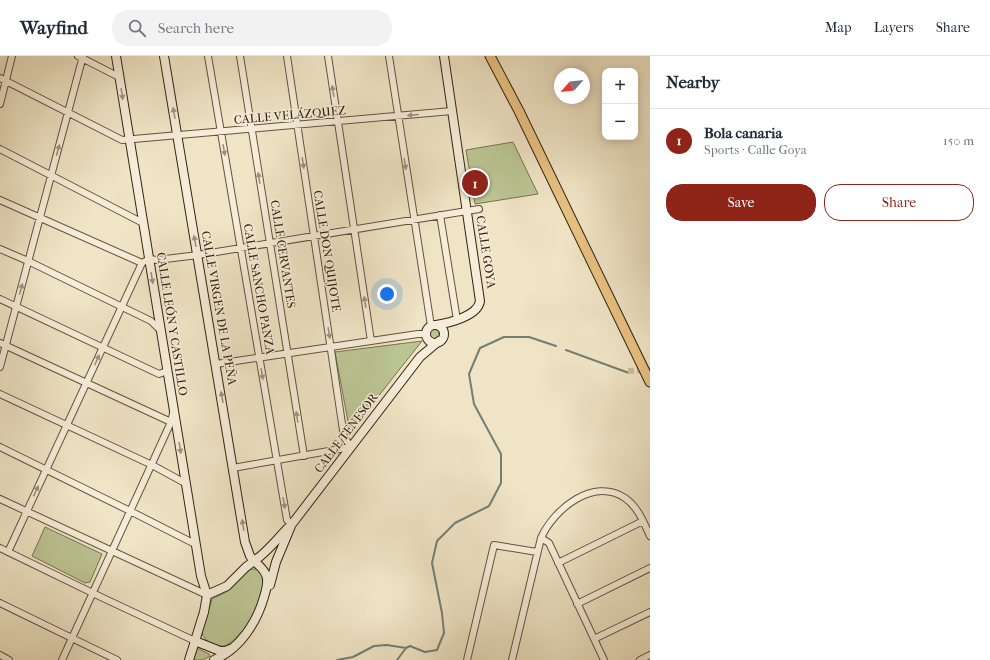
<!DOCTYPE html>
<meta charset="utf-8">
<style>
body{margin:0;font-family:"IM FELL French Canon",serif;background:#f2f2f3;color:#1f2937}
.controls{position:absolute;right:12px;top:12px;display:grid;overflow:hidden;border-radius:8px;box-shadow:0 2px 10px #0003}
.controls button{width:36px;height:36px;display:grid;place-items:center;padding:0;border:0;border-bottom:1px solid #e0e1e3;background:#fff;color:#1f2937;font:20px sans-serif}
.compass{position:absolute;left:554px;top:12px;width:36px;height:36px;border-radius:50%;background:#fff;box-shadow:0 2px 10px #0003;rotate:243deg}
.you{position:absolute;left:387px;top:238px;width:14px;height:14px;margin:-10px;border:3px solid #fff;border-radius:50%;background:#1a73e8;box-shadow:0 0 0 6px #1a73e833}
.badge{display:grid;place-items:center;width:26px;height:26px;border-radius:50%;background:#8f2418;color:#fff;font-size:13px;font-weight:700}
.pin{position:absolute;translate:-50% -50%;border:2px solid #fff;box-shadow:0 1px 4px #0006}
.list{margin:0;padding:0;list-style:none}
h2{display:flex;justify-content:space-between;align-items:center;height:52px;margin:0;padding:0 16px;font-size:17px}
h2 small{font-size:13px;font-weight:400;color:#747a83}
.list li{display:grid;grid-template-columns:26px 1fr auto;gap:12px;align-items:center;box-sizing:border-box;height:64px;padding:0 16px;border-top:1px solid #e0e1e3}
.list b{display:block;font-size:15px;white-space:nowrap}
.list p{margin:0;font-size:13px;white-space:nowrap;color:#747a83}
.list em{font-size:13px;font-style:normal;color:#747a83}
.actions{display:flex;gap:8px;padding:12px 16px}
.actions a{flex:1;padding:9px 0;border:1px solid #8f2418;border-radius:16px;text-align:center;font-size:14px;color:#8f2418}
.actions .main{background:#8f2418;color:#fff}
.icon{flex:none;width:22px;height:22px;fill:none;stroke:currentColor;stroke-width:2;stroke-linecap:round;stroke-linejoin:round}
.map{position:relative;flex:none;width:650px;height:604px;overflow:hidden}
header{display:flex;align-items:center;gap:24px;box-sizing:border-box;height:56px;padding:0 20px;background:#fff;border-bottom:1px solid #e0e1e3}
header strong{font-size:19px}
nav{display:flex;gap:22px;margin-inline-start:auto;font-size:14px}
.search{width:280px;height:36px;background:#f2f2f3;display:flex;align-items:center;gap:10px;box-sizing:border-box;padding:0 14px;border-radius:16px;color:#747a83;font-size:15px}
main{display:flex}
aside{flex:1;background:#fff}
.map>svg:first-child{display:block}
</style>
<header>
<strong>Wayfind</strong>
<div class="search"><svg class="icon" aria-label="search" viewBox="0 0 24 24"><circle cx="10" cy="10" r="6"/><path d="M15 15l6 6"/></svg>Search here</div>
<nav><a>Map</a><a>Layers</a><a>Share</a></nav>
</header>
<main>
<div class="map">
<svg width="650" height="604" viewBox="0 0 650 604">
<rect width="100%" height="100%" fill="#efe4c5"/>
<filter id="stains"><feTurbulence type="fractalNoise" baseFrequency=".005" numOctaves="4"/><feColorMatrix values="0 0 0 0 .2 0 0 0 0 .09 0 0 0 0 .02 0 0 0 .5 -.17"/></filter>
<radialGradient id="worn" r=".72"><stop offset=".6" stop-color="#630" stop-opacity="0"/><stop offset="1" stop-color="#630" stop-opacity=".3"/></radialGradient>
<path fill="#bbc493" stroke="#787251" d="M513 86 538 138 475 148 466 94Z
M429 278a5 5 0 1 1 10 0a5 5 0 1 1-10 0Z
M422 285 350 376 335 296Z
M45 471 102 498 90 526 85 527 32 500Z
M254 513 259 514 265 525 257 552 246 571 233 585 225 590H216L209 587 203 580 202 576 212 543 228 535 248 514Z
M197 592 209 598 210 600 203 604H193Z"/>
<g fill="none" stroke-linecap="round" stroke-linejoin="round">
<path stroke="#727f75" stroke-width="2" d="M566 294 629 317
M337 604 353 601 374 590 387 589 406 592
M397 604 406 592 410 590 425 596 437 594 444 577 442 557 432 507 437 485 455 467 489 450 501 427V398L474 348 469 318 480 292 504 281H529L556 290"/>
<path stroke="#cabda1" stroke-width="6" stroke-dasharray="6 3" stroke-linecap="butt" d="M628 315 650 314"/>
<g stroke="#64523c" stroke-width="8">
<path id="street" d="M78 0 119 21
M208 0 287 464 292 468
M240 0 304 400
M328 0 371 285
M389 0 431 270
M0 22 122 84 452 55
M0 48 12 0
M0 93 143 167
M0 144 142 207
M440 159 457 264
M0 193 28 205 151 265 161 275
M142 207 149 203 157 204 198 199 479 153
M0 243 159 318 167 315
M0 287 171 366
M216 308 418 278H426
M0 311 83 0
M0 338 152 409 185 427
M0 391 130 455 195 488
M233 412 351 391 344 381 287 0
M0 443 207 539
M541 482 549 487 604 604
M0 492 103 542 195 585
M8 496 142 207
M558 507 643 465
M0 547 117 604
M577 548 650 512
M594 583 650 556
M0 599 9 604
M62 604 171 366 173 357
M467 604 494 489 537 496
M512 604 541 482C554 453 593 421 625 442 638 451 644 467 650 480
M640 604 650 599"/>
</g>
<g stroke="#35210f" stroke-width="10">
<path id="secondary" d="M116 0 201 520 207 539
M164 0 245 486 250 500 254 505C269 495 279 480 292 468L420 301 439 285
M436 269C449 267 478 260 480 245L444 0
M426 278a9 9 0 1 1 18 0a9 9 0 1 1-18 0Z
M270 529 276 506 291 470
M189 604 195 585
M214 604C240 593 257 566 264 541 266 534 269 526 266 519 264 514 259 509 254 505L246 511 227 530 207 539 204 556 195 585 220 595H225L233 592"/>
</g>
<g stroke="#35210f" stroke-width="11">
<path id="primary" d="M490 0 519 55 650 326"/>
</g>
<use href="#street" stroke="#f5edd9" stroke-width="6"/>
<use href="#secondary" stroke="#f5edd9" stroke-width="8"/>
<use href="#primary" stroke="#e8c282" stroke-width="9"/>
</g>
<defs><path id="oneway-solid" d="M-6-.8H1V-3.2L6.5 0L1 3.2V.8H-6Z"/></defs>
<g fill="#9f917e">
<use href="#oneway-solid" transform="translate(333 35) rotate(-99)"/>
<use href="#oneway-solid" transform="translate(122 38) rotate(81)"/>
<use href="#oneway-solid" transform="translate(174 57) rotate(-100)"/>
<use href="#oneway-solid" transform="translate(413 59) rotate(175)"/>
<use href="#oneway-solid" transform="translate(58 94) rotate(-75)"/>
<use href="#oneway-solid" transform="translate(224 94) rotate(80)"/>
<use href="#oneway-solid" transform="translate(303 107) rotate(81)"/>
<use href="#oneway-solid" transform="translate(405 108) rotate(81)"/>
<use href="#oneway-solid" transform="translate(259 122) rotate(-99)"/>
<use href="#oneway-solid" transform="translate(195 185) rotate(-100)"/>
<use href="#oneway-solid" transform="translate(152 222) rotate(81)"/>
<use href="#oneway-solid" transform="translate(21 233) rotate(-75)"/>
<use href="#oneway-solid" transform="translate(365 246) rotate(-99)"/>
<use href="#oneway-solid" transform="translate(329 277) rotate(81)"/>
<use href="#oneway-solid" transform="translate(97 304) rotate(-65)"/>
<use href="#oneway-solid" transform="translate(262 318) rotate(80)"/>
<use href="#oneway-solid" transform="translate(222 341) rotate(-100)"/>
<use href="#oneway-solid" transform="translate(297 361) rotate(-99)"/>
<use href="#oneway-solid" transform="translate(180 392) rotate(81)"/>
<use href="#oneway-solid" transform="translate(36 435) rotate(-65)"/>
<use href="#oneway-solid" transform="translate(284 447) rotate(80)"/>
<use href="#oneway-solid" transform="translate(243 469) rotate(-99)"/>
</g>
<g text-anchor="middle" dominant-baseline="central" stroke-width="3" stroke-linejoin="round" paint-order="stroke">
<g font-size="12" fill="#35210f" stroke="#f5edd9">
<text transform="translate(290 59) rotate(-5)">CALLE VELÁZQUEZ</text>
<text transform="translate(327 195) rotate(81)">CALLE DON QUIJOTE</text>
<text transform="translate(486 196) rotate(81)">CALLE GOYA</text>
<text transform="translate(283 198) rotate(81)">CALLE CERVANTES</text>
<text transform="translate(259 233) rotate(80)">CALLE SANCHO PANZA</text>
<text transform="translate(219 252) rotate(80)">CALLE VIRGEN DE LA PEÑA</text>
<text transform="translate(172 268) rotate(81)">CALLE LEÓN Y CASTILLO</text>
<text transform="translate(346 377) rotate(-53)">CALLE TENESOR</text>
</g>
</g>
<rect width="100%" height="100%" filter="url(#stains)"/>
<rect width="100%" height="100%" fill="url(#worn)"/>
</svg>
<div class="controls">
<button>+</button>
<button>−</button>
</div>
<svg class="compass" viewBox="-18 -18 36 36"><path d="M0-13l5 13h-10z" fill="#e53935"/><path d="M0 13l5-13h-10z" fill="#747a83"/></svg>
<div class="you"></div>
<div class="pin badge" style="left:475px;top:127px">1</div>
</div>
<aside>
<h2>Nearby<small></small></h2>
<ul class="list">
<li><span class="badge">1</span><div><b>Bola canaria</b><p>Sports · Calle Goya</p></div><em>150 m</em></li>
</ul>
<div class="actions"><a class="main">Save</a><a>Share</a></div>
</aside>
</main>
